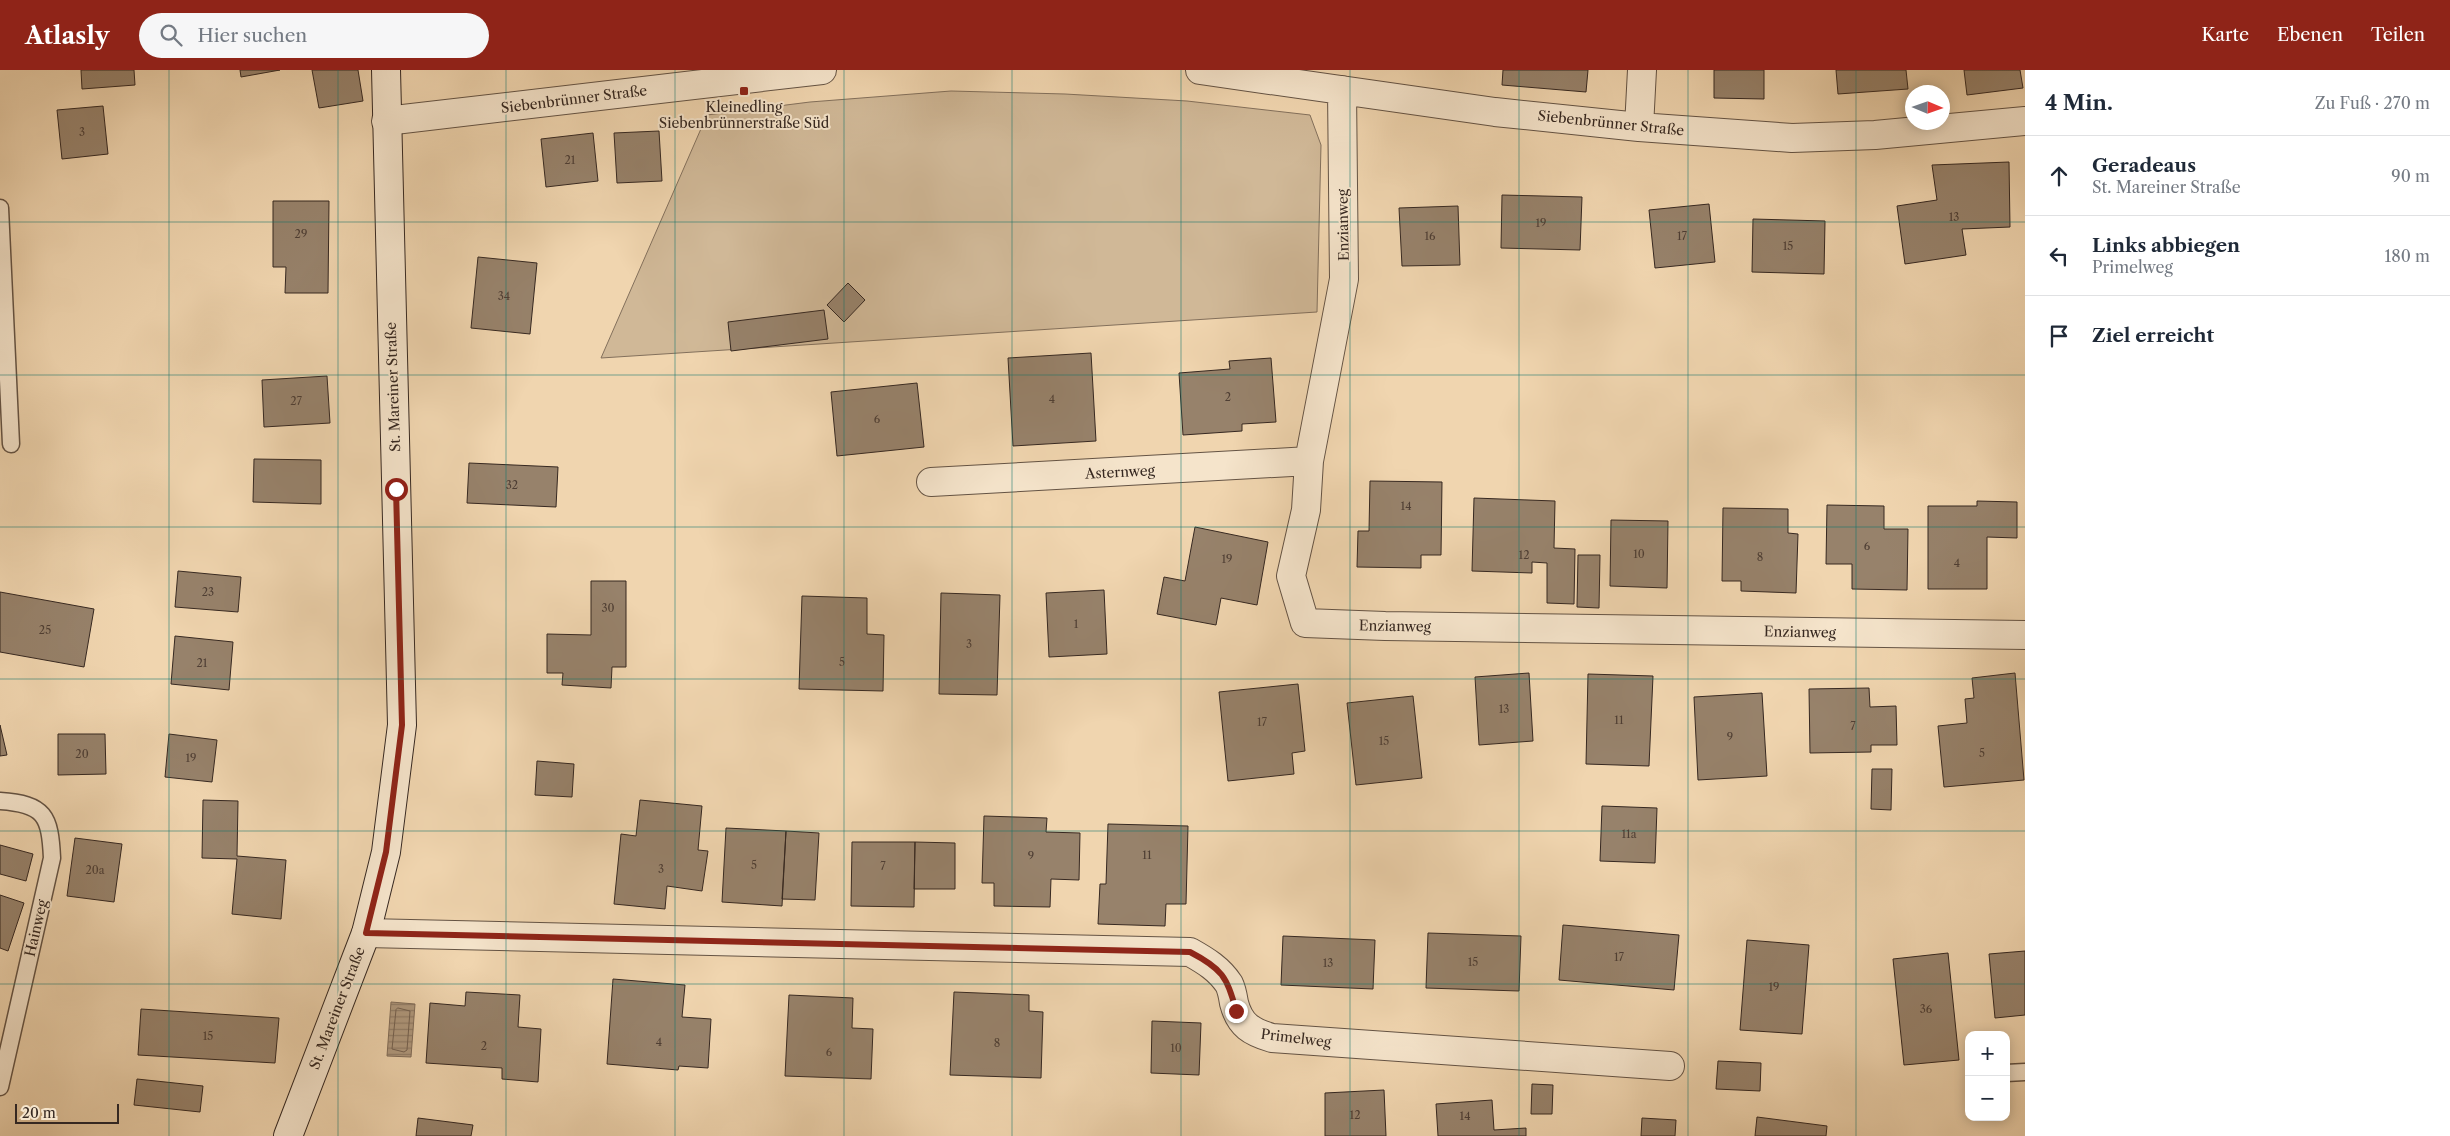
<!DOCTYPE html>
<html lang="de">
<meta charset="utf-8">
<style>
body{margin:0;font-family:"Libre Caslon Text",serif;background:#f6f6f7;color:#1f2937}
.controls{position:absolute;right:15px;bottom:15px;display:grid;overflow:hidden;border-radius:10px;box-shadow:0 2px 12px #0003}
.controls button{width:45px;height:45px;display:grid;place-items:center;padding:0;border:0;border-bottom:1px solid #e0e1e3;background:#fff;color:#1f2937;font:25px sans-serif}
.compass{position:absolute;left:1905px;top:15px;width:45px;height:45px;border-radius:50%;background:#fff;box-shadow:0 2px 12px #0003;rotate:92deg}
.scale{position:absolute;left:15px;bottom:12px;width:104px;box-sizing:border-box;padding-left:5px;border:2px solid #362821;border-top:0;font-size:14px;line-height:18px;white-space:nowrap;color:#362821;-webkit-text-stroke:4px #f5e4cb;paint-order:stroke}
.stop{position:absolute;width:15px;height:15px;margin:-11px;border:4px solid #8f2418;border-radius:50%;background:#fff}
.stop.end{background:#8f2418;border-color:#fff;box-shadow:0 1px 5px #0008}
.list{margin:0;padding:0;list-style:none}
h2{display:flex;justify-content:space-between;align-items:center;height:65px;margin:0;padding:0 20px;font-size:21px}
h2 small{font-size:16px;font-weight:400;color:#747a83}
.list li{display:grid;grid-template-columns:32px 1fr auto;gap:15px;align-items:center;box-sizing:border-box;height:80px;padding:0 20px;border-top:1px solid #e0e1e3}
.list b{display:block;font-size:19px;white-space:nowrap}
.list p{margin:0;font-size:16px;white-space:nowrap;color:#747a83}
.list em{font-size:16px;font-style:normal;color:#747a83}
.icon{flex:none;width:28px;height:28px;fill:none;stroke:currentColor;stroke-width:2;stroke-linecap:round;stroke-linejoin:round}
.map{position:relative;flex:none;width:2025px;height:1066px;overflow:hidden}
header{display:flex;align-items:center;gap:30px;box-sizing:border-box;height:70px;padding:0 25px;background:#8f2418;color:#fff}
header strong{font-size:24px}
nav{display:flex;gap:28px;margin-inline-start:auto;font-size:18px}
.search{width:350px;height:45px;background:#f6f6f7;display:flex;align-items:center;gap:12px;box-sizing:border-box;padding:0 18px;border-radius:28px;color:#747a83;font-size:19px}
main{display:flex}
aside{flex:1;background:#fff}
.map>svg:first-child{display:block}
</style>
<header>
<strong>Atlasly</strong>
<div class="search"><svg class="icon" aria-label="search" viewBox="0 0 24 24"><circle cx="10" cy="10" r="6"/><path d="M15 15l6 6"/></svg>Hier suchen</div>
<nav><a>Karte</a><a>Ebenen</a><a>Teilen</a></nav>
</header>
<main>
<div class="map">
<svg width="2025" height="1066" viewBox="0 0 2025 1066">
<defs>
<pattern id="water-rules" width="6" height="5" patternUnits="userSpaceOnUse" patternTransform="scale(1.25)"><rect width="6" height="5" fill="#b19a7f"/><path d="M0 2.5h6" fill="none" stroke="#917e68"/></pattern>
</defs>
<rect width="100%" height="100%" fill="#f0d5af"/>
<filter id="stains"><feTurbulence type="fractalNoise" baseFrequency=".004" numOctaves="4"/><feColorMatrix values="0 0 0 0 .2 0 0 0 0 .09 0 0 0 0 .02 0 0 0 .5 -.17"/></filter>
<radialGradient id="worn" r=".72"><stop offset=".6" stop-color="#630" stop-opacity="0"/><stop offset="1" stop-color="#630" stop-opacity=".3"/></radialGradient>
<path fill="#d0b897" stroke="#83705c" d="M951 21 1065 24 1187 31 1310 45 1321 75 1317 242 601 288 707 45 810 32Z"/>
<path fill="url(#water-rules)" stroke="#806c59" d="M391 932 415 934 411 987 387 986Z"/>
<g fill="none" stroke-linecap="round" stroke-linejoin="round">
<path stroke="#746150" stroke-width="1" d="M398 938 410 941 407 980 404 982 392 979 396 940Z"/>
</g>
<path fill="#97826b" stroke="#362821" d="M81 0H134L135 15 82 19Z
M240 0H280L241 7Z
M312 0H358L363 31 319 38Z
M1503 0H1588L1586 22 1502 15Z
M1714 0H1764V29L1714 28Z
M1836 0H1906L1908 19 1838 24Z
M1964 0H2020L2023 18 1967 25Z
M103 36 108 84 62 89 57 40Z
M659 61 662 111 617 113 614 63Z
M593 63 598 111 546 117 541 69Z
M2009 92 2010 157 1962 159 1966 185 1905 194 1897 136 1937 130 1932 95Z
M1502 125 1582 127 1580 180 1501 178Z
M273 131H329L328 223H285L286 197H273Z
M1709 134 1715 192 1655 198 1649 140Z
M1458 136 1460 195 1402 196 1399 138Z
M1753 149 1825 151 1824 204 1752 202Z
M478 187 537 193 530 264 471 258Z
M848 213 865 230 844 252 827 235Z
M824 240 828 269 731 281 728 252Z
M1091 283 1096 371 1013 376 1008 288Z
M1271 288 1276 352 1242 354V361L1183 365 1179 303 1230 299 1229 291Z
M327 306 330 353 264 357 262 310Z
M917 313 924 377 837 386 831 322Z
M254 389 321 390V434L253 432Z
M469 393 558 397 556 437 467 433Z
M1370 411 1442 412 1441 485H1421V498L1357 497 1358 461H1369Z
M1474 428 1555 431 1554 478 1575 479 1574 534 1547 533V493L1532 492V503L1472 501Z
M1977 431 2017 432V468L1987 467V519H1928V436H1977Z
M1827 435 1884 436V459H1908L1907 520 1852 519V494H1826Z
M1723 438 1788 439V463L1798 464 1796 523 1741 521V511H1722Z
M1611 450 1668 451 1667 518 1610 516Z
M1195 457 1268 472 1257 535 1221 528 1216 555 1157 544 1164 507 1185 511Z
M1578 485H1600L1599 538 1577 537Z
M178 501 241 507 238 542 175 537Z
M591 511H626V597H612L611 618 562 615 563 603H547V564L591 565Z
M1104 520 1107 584 1049 587 1046 523Z
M0 522 94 539 84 597 0 582Z
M941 523 1000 525 997 625 939 624Z
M802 526 867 528V564L884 565 883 621 799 619Z
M175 566 233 572 229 620 171 614Z
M1529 603 1533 671 1479 675 1475 607Z
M2015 603 2024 710 1944 717 1938 656 1967 653 1965 629 1974 628 1972 608Z
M1588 604 1653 606 1649 696 1586 694Z
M1298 614 1305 681 1292 683 1294 704 1228 711 1219 622Z
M1869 618 1870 637 1896 636 1897 675H1871V682L1810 683 1809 619Z
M1762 623 1767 706 1698 710 1694 627Z
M1413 626 1422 708 1356 715 1347 633Z
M0 655 7 685 0 686Z
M58 664H105L106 704 58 705Z
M169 664 217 670 212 712 165 707Z
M537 691 574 694 572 727 535 725Z
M1872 699H1892L1891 740 1871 739Z
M203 730 238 731 237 786 286 790 281 849 232 844 237 789 202 788Z
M640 730 702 736 698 780 708 781 702 821 667 816 665 839 614 834 621 764 636 766Z
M1602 736 1657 738 1655 793 1600 791Z
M984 746 1047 748 1046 762 1080 763 1079 810 1051 809 1050 837 994 836V813H982Z
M1108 754 1188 756 1186 834H1166L1165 856 1098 854 1100 814H1106Z
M726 758 786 761 782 836 722 832Z
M786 761 819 763 815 830 782 829Z
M75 768 122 774 114 832 67 826Z
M852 772H915L914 837 851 836Z
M915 772 955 773V819H914Z
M0 775 33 784 26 811 0 804Z
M0 825 24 833 8 881 0 878Z
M1563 855 1679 865 1674 920 1559 910Z
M1428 863 1521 866 1519 921 1426 918Z
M1283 866 1375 870 1373 919 1281 915Z
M1747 870 1809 875 1802 964 1740 960Z
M2025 881V945L1995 948 1989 884Z
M1948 883 1959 990 1904 995 1893 889Z
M613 909 685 915 682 947 711 949 708 998 679 996 678 1000 607 994Z
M466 922 520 925 518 957 541 959 538 1012 502 1009V998L426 993 430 933 465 936Z
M954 922 1029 925V941L1043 942 1041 1008 950 1005Z
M789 925 853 928 852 958 873 959 871 1009 785 1006Z
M141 939 279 948 275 993 138 985Z
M1152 951 1201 953 1199 1005 1151 1003Z
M1718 991 1761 993 1760 1021 1716 1019Z
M137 1009 203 1016 200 1042 134 1035Z
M1532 1014 1553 1015 1552 1044H1531Z
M1384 1020 1386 1066H1325V1023Z
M1492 1030 1494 1060 1526 1058V1066H1438L1436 1034Z
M1757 1047 1827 1056 1826 1066H1755Z
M418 1048 473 1055 471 1066H416Z
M1642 1048 1676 1050 1675 1066H1641Z"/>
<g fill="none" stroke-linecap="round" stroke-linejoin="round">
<g stroke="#645344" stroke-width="19">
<path id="lane" d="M0 138 11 374
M0 731C45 734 50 746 52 788L0 1017
M2006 1003 2025 1002"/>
</g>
<g stroke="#645344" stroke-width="30">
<path id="street" d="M1200 0 1495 42 1639 57 1792 68 1875 65 2025 51
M1342 20 1344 209 1309 391 1306 440 1291 506 1305 553 1385 556 2025 565
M386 51 822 0
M1639 57 1642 0
M931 412 1309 391
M366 863 1190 882C1206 891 1219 899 1229 914 1232 920 1233 927 1234 933 1240 956 1252 962 1272 968L1670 996"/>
</g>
<g stroke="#362821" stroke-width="30">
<path id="secondary" d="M288 1066 366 863 386 782 402 655 386 0"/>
</g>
<use href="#lane" stroke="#f5e4cb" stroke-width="16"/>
<use href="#street" stroke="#f5e4cb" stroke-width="28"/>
<use href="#secondary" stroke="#f5e4cb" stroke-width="28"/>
</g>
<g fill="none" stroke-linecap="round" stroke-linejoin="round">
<path stroke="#8f2418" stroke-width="6" d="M396 419 402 655 386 782 366 863 1190 882C1221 898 1228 907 1236 941"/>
</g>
<path fill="none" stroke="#0f766e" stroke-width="1" stroke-opacity="0.55" d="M169 0V1066M338 0V1066M506 0V1066M675 0V1066M844 0V1066M1012 0V1066M1181 0V1066M1350 0V1066M1519 0V1066M1688 0V1066M1856 0V1066M0 152H2025M0 305H2025M0 457H2025M0 609H2025M0 761H2025M0 914H2025"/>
<rect fill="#8f2418" stroke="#f5e4cb" stroke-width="2" x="739" y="16" width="10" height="10" rx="2.5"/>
<g text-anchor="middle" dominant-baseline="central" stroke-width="4" stroke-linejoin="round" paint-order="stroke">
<g font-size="11" fill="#4e3e34">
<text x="82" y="62">3</text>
<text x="570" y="90">21</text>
<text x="1954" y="147">13</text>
<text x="1541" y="153">19</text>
<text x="301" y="164">29</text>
<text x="1430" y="166">16</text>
<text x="1682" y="166">17</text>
<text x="1788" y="176">15</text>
<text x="504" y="226">34</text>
<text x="1228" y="327">2</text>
<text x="1052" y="329">4</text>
<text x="296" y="331">27</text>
<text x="877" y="349">6</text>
<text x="512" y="415">32</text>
<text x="1406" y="436">14</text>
<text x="1867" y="476">6</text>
<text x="1639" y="484">10</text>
<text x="1524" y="485">12</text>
<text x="1760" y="487">8</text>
<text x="1227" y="489">19</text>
<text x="1957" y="493">4</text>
<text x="208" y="522">23</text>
<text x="608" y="538">30</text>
<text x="1076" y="554">1</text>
<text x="45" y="560">25</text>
<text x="969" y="574">3</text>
<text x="842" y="592">5</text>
<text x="202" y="593">21</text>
<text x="1504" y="639">13</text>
<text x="1619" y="650">11</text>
<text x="1262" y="652">17</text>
<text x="1853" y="656">7</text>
<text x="1730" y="667">9</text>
<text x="1384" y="671">15</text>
<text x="1982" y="683">5</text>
<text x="82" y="684">20</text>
<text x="191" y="688">19</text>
<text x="1629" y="764">11a</text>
<text x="1147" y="785">11</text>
<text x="1031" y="786">9</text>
<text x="754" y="795">5</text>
<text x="883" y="796">7</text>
<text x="661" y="799">3</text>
<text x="95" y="800">20a</text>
<text x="1619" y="887">17</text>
<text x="1473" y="892">15</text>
<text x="1328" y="893">13</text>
<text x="1774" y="917">19</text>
<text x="1926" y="939">36</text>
<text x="208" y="966">15</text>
<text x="659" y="972">4</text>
<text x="997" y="973">8</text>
<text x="484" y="976">2</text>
<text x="1176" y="978">10</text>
<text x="829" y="982">6</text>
<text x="1355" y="1045">12</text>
<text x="1465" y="1046">14</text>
</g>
<g font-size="14" fill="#362821" stroke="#f5e4cb">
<text transform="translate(574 29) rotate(-7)">Siebenbrünner Straße</text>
<text transform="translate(1611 53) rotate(6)">Siebenbrünner Straße</text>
<text transform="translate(1343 155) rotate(-91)">Enzianweg</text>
<text transform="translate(393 317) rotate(-92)">St. Mareiner Straße</text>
<text transform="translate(1120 402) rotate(-3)">Asternweg</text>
<text transform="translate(1395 556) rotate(1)">Enzianweg</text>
<text transform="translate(1800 562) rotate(1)">Enzianweg</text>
<text transform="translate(36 858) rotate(-77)">Hainweg</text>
<text transform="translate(337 938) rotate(-69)">St. Mareiner Straße</text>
<text transform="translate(1296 968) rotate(7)">Primelweg</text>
</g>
<g font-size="14" fill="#362821" stroke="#f5e4cb">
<text x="744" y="37">Kleinedling<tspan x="744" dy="16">Siebenbrünnerstraße Süd</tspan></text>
</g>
</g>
<rect width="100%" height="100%" filter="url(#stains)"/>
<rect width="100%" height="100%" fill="url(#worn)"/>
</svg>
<div class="controls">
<button>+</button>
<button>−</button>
</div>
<svg class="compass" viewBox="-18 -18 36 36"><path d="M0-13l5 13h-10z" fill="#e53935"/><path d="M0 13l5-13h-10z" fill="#747a83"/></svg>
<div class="scale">20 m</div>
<div class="stop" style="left:396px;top:419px"></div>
<div class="stop end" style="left:1236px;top:941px"></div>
</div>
<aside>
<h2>4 Min.<small>Zu Fuß · 270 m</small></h2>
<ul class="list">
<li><svg class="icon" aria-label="ahead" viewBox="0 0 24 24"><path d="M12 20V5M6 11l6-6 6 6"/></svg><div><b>Geradeaus</b><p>St. Mareiner Straße</p></div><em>90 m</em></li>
<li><svg class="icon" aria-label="left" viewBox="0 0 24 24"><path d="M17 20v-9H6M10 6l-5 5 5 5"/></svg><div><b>Links abbiegen</b><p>Primelweg</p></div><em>180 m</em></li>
<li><svg class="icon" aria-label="arrive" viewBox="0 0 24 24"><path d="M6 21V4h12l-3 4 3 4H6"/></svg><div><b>Ziel erreicht</b></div></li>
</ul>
</aside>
</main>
